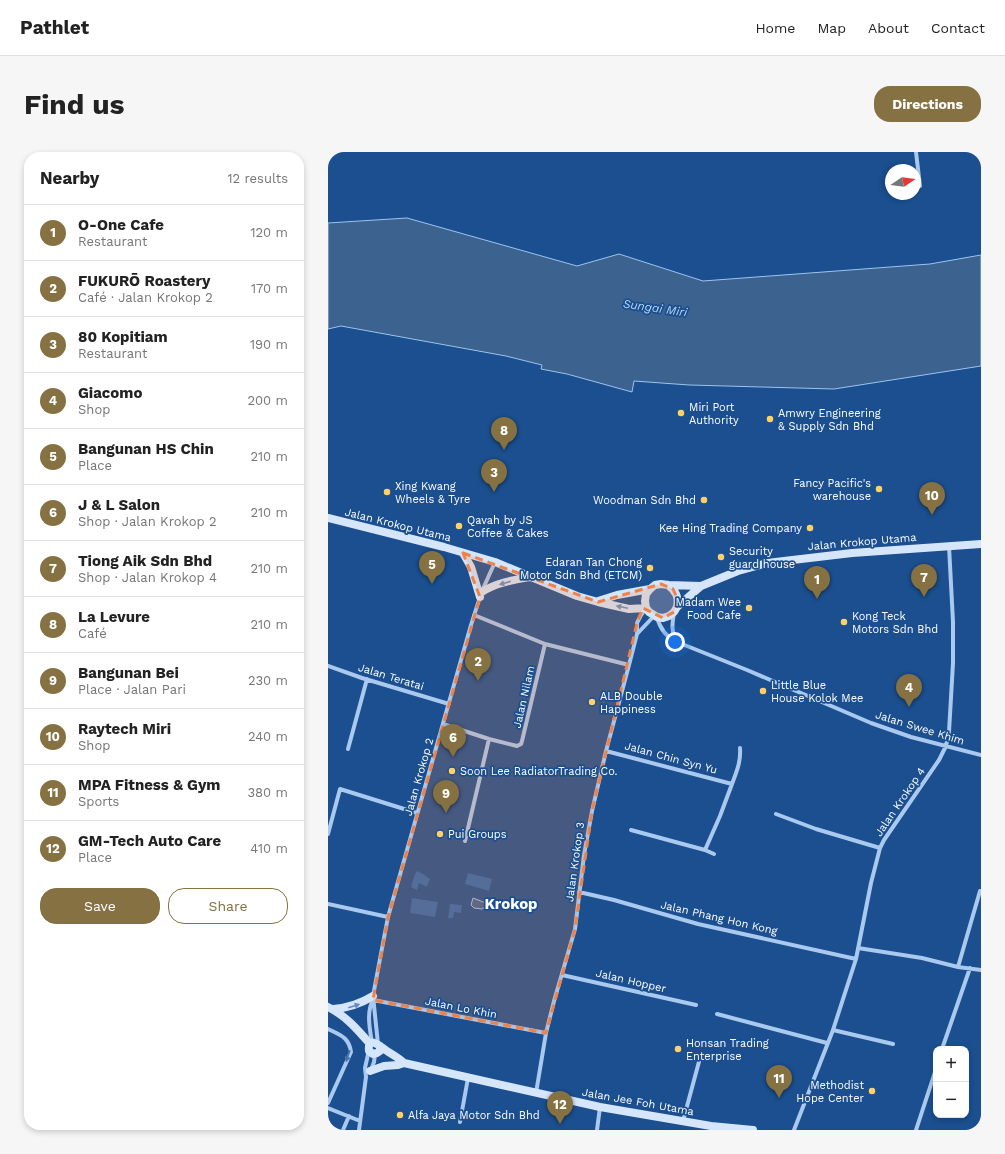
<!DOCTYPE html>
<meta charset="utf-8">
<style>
body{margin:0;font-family:"Work Sans",sans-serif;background:#f6f6f6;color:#222}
.controls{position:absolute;right:12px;bottom:12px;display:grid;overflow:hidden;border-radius:8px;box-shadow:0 2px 6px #0003}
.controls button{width:36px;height:36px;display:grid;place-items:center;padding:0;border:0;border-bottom:1px solid #e0e0e0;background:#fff;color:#222;font:20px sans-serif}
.compass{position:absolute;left:557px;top:12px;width:36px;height:36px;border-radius:50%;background:#fff;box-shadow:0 2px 6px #0003;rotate:77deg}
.you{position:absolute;left:347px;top:490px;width:14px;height:14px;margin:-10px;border:3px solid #fff;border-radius:50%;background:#1a73e8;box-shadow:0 0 0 6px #1a73e833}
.badge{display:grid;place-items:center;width:26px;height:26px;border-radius:50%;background:#857141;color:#fff;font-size:13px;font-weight:700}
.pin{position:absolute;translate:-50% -33px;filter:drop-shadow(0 1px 2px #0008)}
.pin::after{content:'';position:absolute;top:21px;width:14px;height:12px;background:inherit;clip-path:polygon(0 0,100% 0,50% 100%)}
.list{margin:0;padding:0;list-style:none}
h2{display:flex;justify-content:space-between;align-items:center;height:52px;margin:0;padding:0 16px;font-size:17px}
h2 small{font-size:13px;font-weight:400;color:#767676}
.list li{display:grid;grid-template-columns:26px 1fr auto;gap:12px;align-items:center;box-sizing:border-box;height:56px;padding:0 16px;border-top:1px solid #e0e0e0}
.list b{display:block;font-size:15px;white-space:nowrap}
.list p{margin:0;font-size:13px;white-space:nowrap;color:#767676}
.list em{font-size:13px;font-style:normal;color:#767676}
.actions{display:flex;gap:8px;padding:12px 16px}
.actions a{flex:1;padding:9px 0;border:1px solid #857141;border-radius:16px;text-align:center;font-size:14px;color:#857141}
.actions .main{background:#857141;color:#fff}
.map{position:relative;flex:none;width:653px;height:978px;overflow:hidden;border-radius:16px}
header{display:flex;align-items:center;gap:24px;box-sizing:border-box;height:56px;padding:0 20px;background:#fff;border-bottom:1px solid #e0e0e0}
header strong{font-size:19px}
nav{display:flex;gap:22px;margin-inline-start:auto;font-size:14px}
.intro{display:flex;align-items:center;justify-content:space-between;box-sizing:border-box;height:96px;padding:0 24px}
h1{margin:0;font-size:28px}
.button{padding:10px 18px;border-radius:16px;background:#857141;color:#fff;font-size:14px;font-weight:700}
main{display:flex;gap:24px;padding:0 24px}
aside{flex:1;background:#fff;border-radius:16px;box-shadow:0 2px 6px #0003}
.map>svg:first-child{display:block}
</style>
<header>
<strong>Pathlet</strong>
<nav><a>Home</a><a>Map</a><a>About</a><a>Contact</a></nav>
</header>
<div class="intro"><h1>Find us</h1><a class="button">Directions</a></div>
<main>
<aside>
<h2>Nearby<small>12 results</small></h2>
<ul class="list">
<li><span class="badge">1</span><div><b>O-One Cafe</b><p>Restaurant</p></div><em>120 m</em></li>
<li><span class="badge">2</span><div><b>FUKURŌ Roastery</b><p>Café · Jalan Krokop 2</p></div><em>170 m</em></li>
<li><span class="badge">3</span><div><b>80 Kopitiam</b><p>Restaurant</p></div><em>190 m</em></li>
<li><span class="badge">4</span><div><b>Giacomo</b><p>Shop</p></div><em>200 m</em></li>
<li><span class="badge">5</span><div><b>Bangunan HS Chin</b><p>Place</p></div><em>210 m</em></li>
<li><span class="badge">6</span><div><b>J &amp; L Salon</b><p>Shop · Jalan Krokop 2</p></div><em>210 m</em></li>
<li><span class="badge">7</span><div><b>Tiong Aik Sdn Bhd</b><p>Shop · Jalan Krokop 4</p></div><em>210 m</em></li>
<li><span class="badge">8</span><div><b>La Levure</b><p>Café</p></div><em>210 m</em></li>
<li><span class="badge">9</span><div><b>Bangunan Bei</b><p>Place · Jalan Pari</p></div><em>230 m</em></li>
<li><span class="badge">10</span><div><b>Raytech Miri</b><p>Shop</p></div><em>240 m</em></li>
<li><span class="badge">11</span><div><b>MPA Fitness &amp; Gym</b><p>Sports</p></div><em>380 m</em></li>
<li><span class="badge">12</span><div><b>GM-Tech Auto Care</b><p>Place</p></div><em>410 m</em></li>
</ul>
<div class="actions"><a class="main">Save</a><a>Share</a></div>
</aside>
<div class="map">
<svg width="653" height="978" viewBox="0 0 653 978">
<rect width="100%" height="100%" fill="#1b4f8f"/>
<path fill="#2e69ad" d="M320 449a13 13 0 1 1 26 0a13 13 0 1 1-26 0Z
M89 719 95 722 102 727 99 735 91 731 89 738 83 735 87 722Z
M140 721 164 727 161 739 137 732Z
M84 746 110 750 107 765 82 761Z
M122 752 134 753 133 761 126 760 125 766H120Z"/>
<path fill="#3c6290" stroke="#9cc4f0" d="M79 66 249 114 291 102 375 129 602 112 653 103V214L506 237 361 233 306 229 304 240 239 222 213 217 214 213 178 204 13 174 0 177V71Z
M145 746 158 751 157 755 154 757 146 756 143 753Z"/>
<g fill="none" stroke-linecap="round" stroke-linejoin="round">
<path stroke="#a9c9ee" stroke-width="4" d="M588 0 592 34
M154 439 167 410
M346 461C344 473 343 479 349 490
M146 463 217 492 301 513
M329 465C332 477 338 485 349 490L419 518 543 571 583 585 653 603
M309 482 326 464
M0 514 34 526 121 552
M115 572 161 587 189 594 193 592 194 589 217 492
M20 597 39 527
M278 599 404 632 392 664 377 698 303 678
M404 632C409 619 413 609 412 596
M448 662 488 677 552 696
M0 682 12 637 89 661
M137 689 161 587
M377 698 386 702
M251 740 286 748 370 772 528 807
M0 752 60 765
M530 796 594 806 630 815 653 818
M630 815 652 739
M234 823 368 853
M45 848 218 881
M389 862 499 891
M0 877C12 883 21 885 23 900L0 951
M505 878 565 892
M44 891C42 878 38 860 45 848
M50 892 45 844 52 807 60 765 143 473 152 445
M614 897 642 816
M43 918 46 910 47 902
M208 941 218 881 226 849 247 777 256 703 264 659 278 599 301 513 309 482V471L313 463 318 456
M0 956 32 969
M355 969 372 906
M132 970 140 926
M15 978 21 964
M31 978 38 925 37 916 41 898
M269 978 272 955
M466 978 505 878 528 807 543 731 552 696 556 688 611 608 618 594 621 580 625 511V470L621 394
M588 978 608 917"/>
<path stroke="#d6e6fa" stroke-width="8" d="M0 366 116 395 167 410 249 444 270 450 301 457 318 456
M135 401 143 415 152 445
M340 433C348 439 351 445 349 455
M373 434 340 433 333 432 327 433 322 437 318 442 317 449 318 456 321 460 329 465 335 466 341 464 346 460 349 455 373 434 410 419 439 411 524 401 653 392
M154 440C167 431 186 428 202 425
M270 449 289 443 322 437
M0 855C17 863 30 878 42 892
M5 857C20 856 32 852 45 844
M52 894V899L49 901 45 902 41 899C39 881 55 897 59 899 65 903 71 906 76 911
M42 919 56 914 70 913 76 911 272 955 383 974 425 978"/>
</g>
<defs><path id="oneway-solid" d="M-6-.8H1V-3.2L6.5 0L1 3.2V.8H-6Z"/></defs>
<g fill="#668bba">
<use href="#oneway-solid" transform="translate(177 431) rotate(164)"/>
<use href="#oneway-solid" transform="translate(294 455) rotate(-168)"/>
<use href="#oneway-solid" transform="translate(26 854) rotate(-17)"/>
</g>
<use fill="#4674ac" href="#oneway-solid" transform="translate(20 904) rotate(109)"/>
<path fill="#ee8249" fill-opacity="0.2" stroke="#ee8249" stroke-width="3" stroke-dasharray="8 5" stroke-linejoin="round" d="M135 401 270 450 333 432 345 437 350 448 346 460 335 466 315 456 309 471 264 659 247 777 218 881 45 848 60 765 152 445Z"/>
<g fill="#ffd166" stroke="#1b4f8f" stroke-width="1.5">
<circle cx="353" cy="261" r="4"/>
<circle cx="442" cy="267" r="4"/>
<circle cx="551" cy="337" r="4"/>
<circle cx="59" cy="340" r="4"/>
<circle cx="376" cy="348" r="4"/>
<circle cx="131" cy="374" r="4"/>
<circle cx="482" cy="376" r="4"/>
<circle cx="393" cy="405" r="4"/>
<circle cx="322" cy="416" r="4"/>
<circle cx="421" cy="456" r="4"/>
<circle cx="516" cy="470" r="4"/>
<circle cx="435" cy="539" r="4"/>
<circle cx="264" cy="550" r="4"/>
<circle cx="124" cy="619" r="4"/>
<circle cx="112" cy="682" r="4"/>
<circle cx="350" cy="897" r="4"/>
<circle cx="544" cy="939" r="4"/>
<circle cx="72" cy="963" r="4"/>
</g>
<g text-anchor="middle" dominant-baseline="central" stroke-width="3.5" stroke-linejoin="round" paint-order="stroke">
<g font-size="11" fill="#fff" stroke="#1b4f8f" text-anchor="start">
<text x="361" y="255">Miri Port<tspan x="361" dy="13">Authority</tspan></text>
<text x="450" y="261">Amwry Engineering<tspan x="450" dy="13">&amp; Supply Sdn Bhd</tspan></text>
<text x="543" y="331" text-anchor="end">Fancy Pacific's<tspan x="543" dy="13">warehouse</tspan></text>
<text x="67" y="334">Xing Kwang<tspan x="67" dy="13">Wheels &amp; Tyre</tspan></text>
<text x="368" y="348" text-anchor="end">Woodman Sdn Bhd</text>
<text x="139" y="368">Qavah by JS<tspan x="139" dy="13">Coffee &amp; Cakes</tspan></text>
<text x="474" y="376" text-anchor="end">Kee Hing Trading Company</text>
<text x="401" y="399">Security<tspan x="401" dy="13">guard house</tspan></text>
<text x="314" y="410" text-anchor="end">Edaran Tan Chong<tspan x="314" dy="13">Motor Sdn Bhd (ETCM)</tspan></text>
<text x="413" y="450" text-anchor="end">Madam Wee<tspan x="413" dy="13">Food Cafe</tspan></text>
<text x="524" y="464">Kong Teck<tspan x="524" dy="13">Motors Sdn Bhd</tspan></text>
<text x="443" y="533">Little Blue<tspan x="443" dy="13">House Kolok Mee</tspan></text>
<text x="272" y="544">ALB Double<tspan x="272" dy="13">Happiness</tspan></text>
<text x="132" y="619">Soon Lee RadiatorTrading Co.</text>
<text x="120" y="682">Pui Groups</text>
<text x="358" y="891">Honsan Trading<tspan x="358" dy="13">Enterprise</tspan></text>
<text x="536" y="933" text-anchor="end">Methodist<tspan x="536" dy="13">Hope Center</tspan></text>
<text x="80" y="963">Alfa Jaya Motor Sdn Bhd</text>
</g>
<g font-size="11" fill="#fff" stroke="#1b4f8f">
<text transform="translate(70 373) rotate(14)">Jalan Krokop Utama</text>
<text transform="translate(534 390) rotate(-5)">Jalan Krokop Utama</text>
<text transform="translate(63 525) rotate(17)">Jalan Teratai</text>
<text transform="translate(196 545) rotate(-77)">Jalan Nilam</text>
<text transform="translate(592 576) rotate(17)">Jalan Swee Khim</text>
<text transform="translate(343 606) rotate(15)">Jalan Chin Syn Yu</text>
<text transform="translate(91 625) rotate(-74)">Jalan Krokop 2</text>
<text transform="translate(572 650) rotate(-56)">Jalan Krokop 4</text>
<text transform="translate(247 710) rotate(-82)">Jalan Krokop 3</text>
<text transform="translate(391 766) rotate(13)">Jalan Phang Hon Kong</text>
<text transform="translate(303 829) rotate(13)">Jalan Hopper</text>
<text transform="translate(133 856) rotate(11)">Jalan Lo Khin</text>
<text transform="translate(310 950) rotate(10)">Jalan Jee Foh Utama</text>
</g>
<g font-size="12" font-style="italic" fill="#b5d3f5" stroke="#1b4f8f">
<text transform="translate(327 156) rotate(8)">Sungai Miri</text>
</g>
<g font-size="15" font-weight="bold" fill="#fff" stroke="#1b4f8f">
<text x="183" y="752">Krokop</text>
</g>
</g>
</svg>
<div class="controls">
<button>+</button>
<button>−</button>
</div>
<svg class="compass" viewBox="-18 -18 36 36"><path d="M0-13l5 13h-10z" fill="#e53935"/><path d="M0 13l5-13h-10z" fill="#767676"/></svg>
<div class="you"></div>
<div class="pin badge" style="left:489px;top:447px">1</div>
<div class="pin badge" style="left:150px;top:529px">2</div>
<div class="pin badge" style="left:166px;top:340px">3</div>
<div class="pin badge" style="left:581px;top:555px">4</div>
<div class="pin badge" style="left:104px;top:432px">5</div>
<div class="pin badge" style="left:125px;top:605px">6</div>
<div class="pin badge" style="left:596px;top:445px">7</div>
<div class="pin badge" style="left:176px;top:298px">8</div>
<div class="pin badge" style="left:118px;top:661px">9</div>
<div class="pin badge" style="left:604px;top:363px">10</div>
<div class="pin badge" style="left:451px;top:946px">11</div>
<div class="pin badge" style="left:232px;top:972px">12</div>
</div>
</main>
